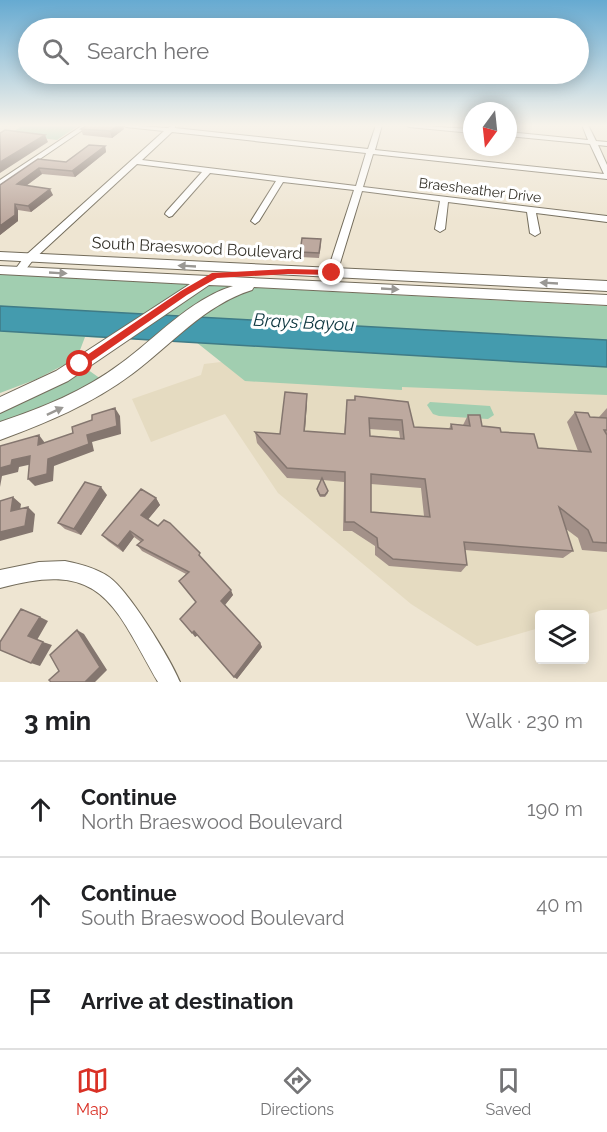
<!DOCTYPE html>
<meta charset="utf-8">
<style>
body{margin:0;font-family:Raleway,sans-serif;background:#f2f2f2;color:#202124}
.controls{position:absolute;right:18px;bottom:18px;display:grid;overflow:hidden;border-radius:6px;box-shadow:0 3px 15px #0003}
.controls button{width:54px;height:54px;display:grid;place-items:center;padding:0;border:0;border-bottom:2px solid #e0e0e0;background:#fff;color:#202124;font:30px sans-serif}
.compass{position:absolute;left:463px;top:102px;width:54px;height:54px;border-radius:50%;background:#fff;box-shadow:0 3px 15px #0003;rotate:195deg}
.stop{position:absolute;width:18px;height:18px;margin:-14px;border:4px solid #d93025;border-radius:50%;background:#fff}
.stop.end{background:#d93025;border-color:#fff;box-shadow:0 2px 6px #0008}
.list{margin:0;padding:0;list-style:none}
h2{display:flex;justify-content:space-between;align-items:center;height:78px;margin:0;padding:0 24px;font-size:26px}
h2 small{font-size:20px;font-weight:400;color:#757577}
.list li{display:grid;grid-template-columns:39px 1fr auto;gap:18px;align-items:center;box-sizing:border-box;height:96px;padding:0 24px;border-top:2px solid #e0e0e0}
.list b{display:block;font-size:22px;white-space:nowrap}
.list p{margin:0;font-size:20px;white-space:nowrap;color:#757577}
.list em{font-size:20px;font-style:normal;color:#757577}
.icon{flex:none;width:33px;height:33px;fill:none;stroke:currentColor;stroke-width:2;stroke-linecap:round;stroke-linejoin:round}
.map{position:relative;flex:none;width:607px;height:682px;overflow:hidden}
.search{position:absolute;background:#fff;box-shadow:0 3px 15px #0003;left:18px;right:18px;top:18px;height:66px;display:flex;align-items:center;gap:15px;box-sizing:border-box;padding:0 21px;border-radius:33px;color:#757577;font-size:22px}
.sheet{height:366px;background:#fff}
nav{display:flex;justify-content:space-around;align-items:center;box-sizing:border-box;height:84px;border-top:2px solid #e0e0e0;background:#fff;font-size:16px;color:#757577}
nav a{display:grid;justify-items:center;gap:3px}
nav .on{color:#d93025}
.map>svg:first-child{display:block}
</style>
<div class="map">
<svg width="607" height="682" viewBox="0 0 607 682">
<rect width="100%" height="100%" fill="#eee5d2"/>
<path fill="#e5dbc1" d="M221 362 262 371 607 394V609L585 615 540 614 539 628 477 646 411 604 278 493 225 414 151 442 132 399 201 375 204 364Z"/>
<path fill="#a1ceb0" d="M24 125H79L57 140 9 134Z
M0 274 607 306V395L402 387V390L245 381 196 342 85 337 77 358 37 379 0 393Z
M84 367 101 379 63 401 0 425V409Z
M430 402 490 406 494 415 488 419 439 416 433 414 427 405Z"/>
<path fill="#449bae" stroke="#3f7b86" stroke-width="1.5" d="M0 306 607 340V367L0 331Z"/>
<g fill="none" stroke-linecap="round" stroke-linejoin="round">
<g stroke="#736c5b" stroke-width="2">
<path id="minor" d="M83 125H90L0 186V180Z
M123 125 168 128 173 125 175 126V128L368 149 376 125H382L375 150 604 174 590 144 508 136V132L588 140 582 125H588L596 141 607 142V146L598 145 607 165V179L373 154 363 187 607 216V222L536 213 540 233 535 236 530 233 527 212 448 202 445 229 440 232 435 229 440 201 362 191 337 273V287L332 290 327 287V273L354 190 283 182 259 221 255 224 251 221 276 181 210 173 172 216 169 217 165 214 166 212 202 172 137 164 33 260 23 273H15L14 271 25 256 164 131 126 127ZM172 132 366 153 356 186 142 160Z
M406 125 472 129V133L409 127Z
M65 561C80 564 96 568 109 577 129 591 170 658 180 682H158C113 604 103 559 0 588V570L39 562Z"/>
</g>
<g stroke="#736c5b" stroke-width="2">
<path id="major" d="M0 252 607 281V291L0 260Z
M0 266 607 295V305L254 287 252 290C204 305 171 345 132 374 92 404 46 423 0 440V422C42 408 84 391 120 364 155 339 190 299 233 286L209 285 68 381 0 413V397L56 371 190 284 0 274Z"/>
</g>
<use href="#minor" fill="#fff" fill-rule="evenodd"/>
<use href="#major" fill="#fff" fill-rule="evenodd"/>
</g>
<path fill="#a39189" fill-rule="evenodd" d="M87 125H123L124 129 112 138 83 135 81 129Z
M105 146 106 152 75 177 42 174 26 186 53 195 31 212 18 210V221L0 235V185L38 159 66 162Z
M321 245 319 258 300 257V252Z
M307 394 305 431 344 434 347 400H354L355 396 414 427 449 429 451 424 463 425 468 415 482 426 501 432 538 448 578 451 567 422 575 412 590 417H599L607 408V552L582 550 578 538 566 529 573 551 563 558 465 550 467 565 461 572 389 566 375 555V546L352 531H343L344 482 323 480 328 491V493L325 497H320L317 491V489L321 480 287 478 257 443 255 432 280 434ZM369 429 399 431 400 438 370 436ZM371 484 421 488 424 516 371 512Z
M107 495 81 535 65 529 58 523Z
M156 498 160 505 148 519 203 559 233 595 225 605 260 643 262 647 237 679 198 635 195 637 196 602 179 581 186 574 142 551 137 545 141 542 134 537 123 552 108 541 102 535Z"/>
<path fill="#84766f" d="M119 125H123L124 129 112 138 110 131Z
M45 135 48 142 0 173V162Z
M105 146 106 152 75 177 72 171Z
M39 168 42 174 20 190 17 184Z
M50 189 53 195 31 212 28 206Z
M15 204 18 210V221L0 235V226Z
M307 394V404L304 441V431Z
M115 408 120 416 121 434 92 442 94 451 54 466 53 481 35 486 28 479 48 459 87 435Z
M39 435 45 443 38 445Z
M30 456 37 463 19 467 18 472 2 476 0 487V468L12 460Z
M101 487 107 495 81 535 74 529Z
M13 497 21 504 19 518 11 511Z
M156 498 160 505 146 522 141 515Z
M28 507 35 514 33 532 0 541V532Z
M130 531 134 537 123 552 118 546Z
M231 590 233 595 224 606 221 601Z
M40 617 48 621 37 640 28 636Z
M77 630 84 634 107 670 95 682H85Z
M194 631 198 635 195 637 192 633Z
M43 642 52 645 40 666 31 663Z
M260 643 262 647 237 679 234 677Z"/>
<path fill="#bda99f" stroke="#84766f" stroke-width="1.5" fill-rule="evenodd" d="M87 125H119L110 131 81 129Z
M5 130 45 135 0 162V133Z
M89 145 105 146 72 171 39 168 17 184 50 189 28 206 15 204V215L0 226V185L38 159 66 162Z
M302 238 321 239 319 253 300 252Z
M285 392 307 394 304 431 345 434 347 400H355V396L408 402 414 427 452 429 451 424 470 426 468 415H480L482 426 500 428 501 432 534 434 538 448 591 452 575 412 588 413 590 417 607 418V430H604L607 435V543L593 542 588 530 559 507 573 551 464 542 467 565 393 559 378 547 377 538 354 522H345V472L287 468 255 432 280 434ZM369 418 402 420 404 439 370 436ZM371 474 425 479 430 517 371 512Z
M115 408 117 426 87 435 89 444 48 459 47 474 28 479 30 456 12 460 11 465 0 468V446L39 435 38 445 73 433 72 427 92 420V415Z
M322 478 328 491 325 495H320L317 489Z
M85 482 101 487 74 529 58 523Z
M141 489 156 498 141 515 158 526 164 520 170 523 200 553 199 555 231 590 221 601 260 643 234 677 194 631 192 633 180 619 196 602 179 581 189 572 137 545 143 540 130 531 118 546 102 535Z
M13 497 11 511 28 507 25 526 0 532V501Z
M21 609 40 617 28 636 43 642 31 663 0 650V642Z
M77 630 100 667 85 682H51L49 680 59 671 50 655Z"/>
<defs><path id="oneway-solid" d="M-6-.8H1V-3.2L6.5 0L1 3.2V.8H-6Z" transform="scale(1.5)"/></defs>
<g fill="#9a9894">
<use href="#oneway-solid" transform="translate(187 266) rotate(-177)"/>
<use href="#oneway-solid" transform="translate(58 273) rotate(3)"/>
<use href="#oneway-solid" transform="translate(549 283) rotate(-177)"/>
<use href="#oneway-solid" transform="translate(390 289) rotate(3)"/>
<use href="#oneway-solid" transform="translate(55 411) rotate(-25)"/>
</g>
<linearGradient id="sky" x2="0" y2="1"><stop stop-color="#66aad1"/><stop offset="0.57" stop-color="#f7f3eb"/><stop offset="1" stop-color="#f7f3eb" stop-opacity="0"/></linearGradient>
<rect width="607" height="220" fill="url(#sky)"/>
<path fill="#d93025" d="M288 269 332 270 336 273 332 275 288 274 217 278 187 295 83 367 80 368 74 364 181 291 212 273Z"/>
<g text-anchor="middle" dominant-baseline="central" stroke-width="6" stroke-linejoin="round" paint-order="stroke">
<g font-size="14" fill="#343129" stroke="#fff">
<text transform="translate(480 190) rotate(7)">Braesheather Drive</text>
</g>
<g font-size="16" fill="#343129" stroke="#fff">
<text transform="translate(197 248) rotate(3)">South Braeswood Boulevard</text>
</g>
<g font-size="18" font-style="italic" fill="#0d363f" stroke="#fff">
<text transform="translate(304 322) rotate(3)">Brays Bayou</text>
</g>
</g>
</svg>
<div class="controls">
<button><svg class="icon" aria-label="layers" viewBox="0 0 24 24"><path d="M12 4l9 5-9 5-9-5zM3 14l9 5 9-5"/></svg></button>
</div>
<svg class="compass" viewBox="-18 -18 36 36"><path d="M0-13l5 13h-10z" fill="#e53935"/><path d="M0 13l5-13h-10z" fill="#757577"/></svg>
<div class="stop" style="left:80px;top:364px"></div>
<div class="stop end" style="left:332px;top:273px"></div>
<div class="search"><svg class="icon" aria-label="search" viewBox="0 0 24 24"><circle cx="10" cy="10" r="6"/><path d="M15 15l6 6"/></svg>Search here</div>
</div>
<section class="sheet">
<h2>3 min<small>Walk · 230 m</small></h2>
<ul class="list">
<li><svg class="icon" aria-label="ahead" viewBox="0 0 24 24"><path d="M12 20V5M6 11l6-6 6 6"/></svg><div><b>Continue</b><p>North Braeswood Boulevard</p></div><em>190 m</em></li>
<li><svg class="icon" aria-label="ahead" viewBox="0 0 24 24"><path d="M12 20V5M6 11l6-6 6 6"/></svg><div><b>Continue</b><p>South Braeswood Boulevard</p></div><em>40 m</em></li>
<li><svg class="icon" aria-label="arrive" viewBox="0 0 24 24"><path d="M6 21V4h12l-3 4 3 4H6"/></svg><div><b>Arrive at destination</b></div></li>
</ul>
</section>
<nav>
<a class="on"><svg class="icon" aria-label="map" viewBox="0 0 24 24"><path d="M3 6l6-2 6 2 6-2v14l-6 2-6-2-6 2zM9 4v14M15 6v14"/></svg>Map</a>
<a><svg class="icon" aria-label="directions" viewBox="0 0 24 24"><path d="M12 3l9 9-9 9-9-9zM9 14v-3h6M13 9l2 2-2 2"/></svg>Directions</a>
<a><svg class="icon" aria-label="saved" viewBox="0 0 24 24"><path d="M7 4h10v16l-5-4-5 4z"/></svg>Saved</a>
</nav>
